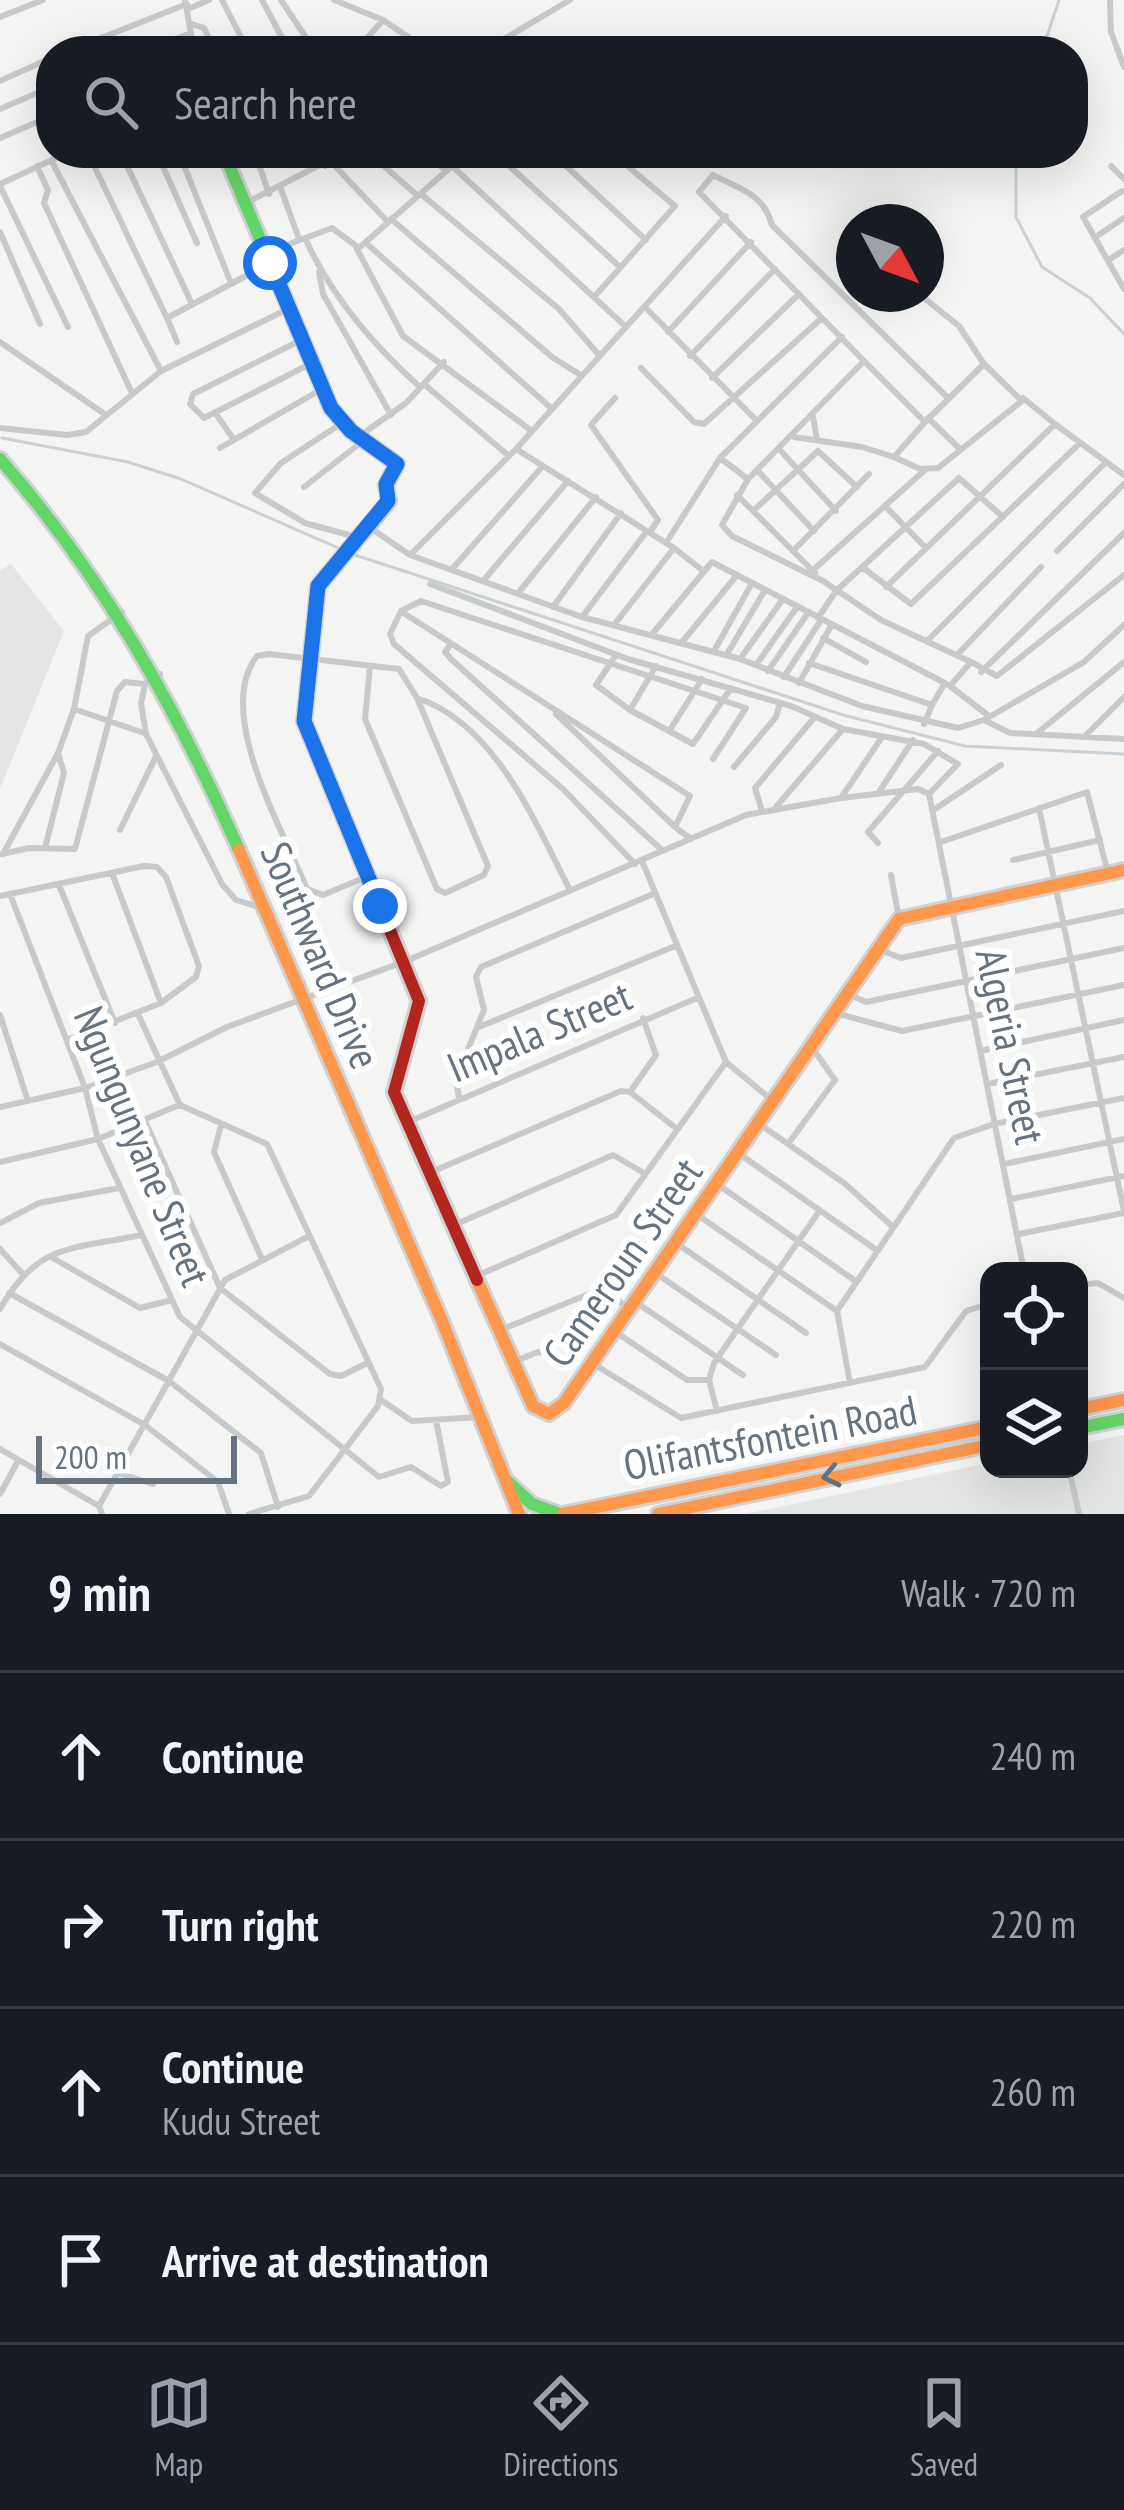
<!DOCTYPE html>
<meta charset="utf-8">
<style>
body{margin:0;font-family:"PT Sans Narrow",sans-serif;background:#20242c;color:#f1f3f6}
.controls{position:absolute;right:36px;bottom:36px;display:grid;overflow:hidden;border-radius:24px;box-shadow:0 12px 48px #0002}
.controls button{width:108px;height:108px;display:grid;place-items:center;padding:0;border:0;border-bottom:3px solid #363941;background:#171b24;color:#f1f3f6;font:60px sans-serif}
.compass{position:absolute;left:836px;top:204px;width:108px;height:108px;border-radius:50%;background:#171b24;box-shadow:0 12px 48px #0002;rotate:131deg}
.scale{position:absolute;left:36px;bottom:30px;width:201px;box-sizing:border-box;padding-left:12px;border:6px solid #657381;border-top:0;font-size:33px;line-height:42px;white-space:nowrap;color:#657381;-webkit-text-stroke:9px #fff;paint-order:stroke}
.stop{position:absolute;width:36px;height:36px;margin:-27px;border:9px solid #1a73e8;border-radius:50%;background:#fff}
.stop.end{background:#1a73e8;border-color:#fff;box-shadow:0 3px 12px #0008}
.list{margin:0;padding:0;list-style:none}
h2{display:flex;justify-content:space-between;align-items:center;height:156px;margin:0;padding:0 48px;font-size:51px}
h2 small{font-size:39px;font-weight:400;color:#9ea1a6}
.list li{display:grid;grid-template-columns:78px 1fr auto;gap:36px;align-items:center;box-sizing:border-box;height:168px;padding:0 48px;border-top:3px solid #363941}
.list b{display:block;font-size:45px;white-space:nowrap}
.list p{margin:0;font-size:39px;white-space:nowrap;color:#9ea1a6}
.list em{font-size:39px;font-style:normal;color:#9ea1a6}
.icon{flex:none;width:66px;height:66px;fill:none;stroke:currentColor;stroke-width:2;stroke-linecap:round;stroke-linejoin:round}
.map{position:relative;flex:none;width:1124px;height:1514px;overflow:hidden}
.search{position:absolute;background:#171b24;box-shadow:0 12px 48px #0002;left:36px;right:36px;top:36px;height:132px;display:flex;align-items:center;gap:30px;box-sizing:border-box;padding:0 42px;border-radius:48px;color:#9ea1a6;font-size:45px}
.sheet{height:828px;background:#171b24}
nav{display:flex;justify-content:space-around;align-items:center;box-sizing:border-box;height:168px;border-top:3px solid #363941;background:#171b24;font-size:33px;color:#9ea1a6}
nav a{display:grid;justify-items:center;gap:6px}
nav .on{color:#97a0a9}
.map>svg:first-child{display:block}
</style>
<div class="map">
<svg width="1124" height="1514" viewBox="0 0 1124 1514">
<rect width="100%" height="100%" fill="#f4f4f2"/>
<path fill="#e4e5e5" d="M11 564 64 631 0 789V571Z
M1124 1435V1514H745L989 1463V1469H1079V1444Z"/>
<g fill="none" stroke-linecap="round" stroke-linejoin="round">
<path stroke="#cad1d4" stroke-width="3" d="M1042 51 1059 0
M1008 153 1016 163V217L1042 267 1090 298 1124 334
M2 438 128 462 181 479 352 554 843 715 965 746 1124 754"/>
<g stroke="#d0d1d2" stroke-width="18">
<path id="fast" d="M224 153 331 408 351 431 397 464 386 485 389 501 318 586 314 626
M0 459C104 578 175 706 239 850
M1079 1428 1124 1419
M506 1480 532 1504 559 1514"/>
</g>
<g stroke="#d0d1d2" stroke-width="18">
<path id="slow" d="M239 850 442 1321 519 1514
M477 1280 533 1406 549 1414 564 1403 899 919 1124 870
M1079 1409 1124 1400
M563 1514 989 1427
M658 1514 989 1445"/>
</g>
<g stroke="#d0d1d2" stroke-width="18">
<path id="jam" d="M314 626 304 721 419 1001 394 1092 477 1280"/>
</g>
<path stroke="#c8c9ca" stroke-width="6" d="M185 0 194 51
M222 0 248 51
M262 0 289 51
M281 0 315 51
M334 0 383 20 429 51
M1110 0 1111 32 1124 67
M188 9 209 0
M0 17 43 0
M189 23 204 28 215 51
M68 51 187 4
M144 51 191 33
M356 51 383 20
M484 51 570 0
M0 81 51 58
M0 109 51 87
M0 138 51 116
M88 153 167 318
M121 153 192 304
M157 153 197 243
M179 153 231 283
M255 153 269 194
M314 153 325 166
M369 153 418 196
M425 153 445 170
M464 153 452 166 625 326
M495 153 620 267
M552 153 646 240
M51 160 161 371
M332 163 388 222
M37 166 48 190 44 203 131 391
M1111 166 1124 179
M0 184 67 153
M0 186 68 327
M281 189 299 239
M1122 191 1083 217 1124 289
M421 194 559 309 598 354
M246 203 343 153
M391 219 552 357 579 374
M0 232 40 324
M1097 236 1124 218
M305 238C331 296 373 345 420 387
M366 243 551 408
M357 249 403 336 532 431
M265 253 332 228 359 248 452 166
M1110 259 1124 250
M319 272 323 294 391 415
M919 294 959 326 984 364 925 422 864 361 748 479 722 525 732 536 823 581 881 620 971 662
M595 296 675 206 612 153
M645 307 755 419
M668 332 751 242
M301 340 193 394 190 404 204 418 312 363
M0 342 106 415
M177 342 167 318 270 263
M690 356 775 269
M864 361 699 192 713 175C740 189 764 194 772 225L947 397
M641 368 694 422 704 424 822 318
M712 378 799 294
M425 385 509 456
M615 398 591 425 658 520 650 532
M1023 398 1055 424
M216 414 234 440
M813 417 817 439
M928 418 960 449
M342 423 281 463 255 493 305 523 356 537
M0 428 67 435 86 432 161 371 288 309
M358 437 406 403 444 362
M794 437 862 447 894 457 925 422
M220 448 322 389
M516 449 674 548 614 625
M780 450 836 511
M894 457 920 469 938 468 1022 401 984 364
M720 458 748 479
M757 470 814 531
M304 487 363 441
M737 495 815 573
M885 506 926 548
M753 511 818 451 857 487
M366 525 410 555 582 617 740 659 862 706 958 728 984 720 1010 733 1124 739
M666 543 720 458 842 337
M674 548 702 570
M793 551 869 474
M1057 551 1124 484
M410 555 516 449 726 216
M862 567 911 604 1079 444
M453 568 542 467
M812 571 925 470
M483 581 568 481
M430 584 628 659 791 706 843 729 924 744 958 764 929 794
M886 587 1055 424 1124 475
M519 592 596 497
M553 607 621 513
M402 612 690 796 675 827 691 839
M582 617 647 531
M818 618 836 591 959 478 1003 517
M653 633 712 562 945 683
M823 638 866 662
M928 640 1105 463
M683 641 737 575
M450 645 445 652 451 659 662 850
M714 651 752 583
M727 654 765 590
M616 655 596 685 630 710
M957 655 1041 567
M740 659 783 599
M809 663 932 705 924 724
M756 665 797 607
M656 666 630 710 693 744 731 688
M370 667 365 719 437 889 445 893 484 875 488 866 417 698 399 669
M768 671 808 613
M981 672 1124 533
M160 674 145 684 141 703 146 734 222 884 236 900 265 909
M784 677 821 620
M799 683 831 626
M950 686 989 716
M417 698C496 724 535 823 570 890
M932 705 945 683 950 686 971 662 997 676 1124 575
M74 709 144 733
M556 714 675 827
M984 720 1084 662 1124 625
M670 730 702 679
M1036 734 1124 662
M1084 737 1124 697
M734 767 776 717 780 703
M879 792 913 740
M929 794 1024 1271
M841 798 918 789 929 794
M776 807 843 729
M1039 808 1124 1211
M935 809 1001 765
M762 811 755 788 813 719
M120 830 156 756
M941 842 1087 792 1108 873
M878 843 868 832 938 751
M45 848 64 773 58 753
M2 854 29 848 75 849 117 691 125 682 145 684
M3 854 58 753 74 709 88 636 122 612
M1013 860 1100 840
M642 861 726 1062 773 1101
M635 864 563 789 394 644 390 634 401 611 421 601 746 708 713 759
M112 873 161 1003
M891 875 899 919
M366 877 323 895 307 889C284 832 213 712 257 656L269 654 399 669
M59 885 115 1023
M10 894 85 1088 98 1139 180 1317 379 1477 411 1467 441 1486 448 1482 436 1420
M0 896 144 866 157 867 166 877 199 966 196 977 161 1003 67 1040
M878 949 901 958 1124 911
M848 994 866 1002 1124 948
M835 1013 902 1031 1124 985
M138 1014 180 1105 267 1144 381 1389 378 1406 309 1496 249 1514
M0 1015 28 1101
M479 1027 675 946
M981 1051 1124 1020
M988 1084 1124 1057
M630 1092 656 1055 643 1018
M459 1098 456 1079 484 1010 476 977 481 967 653 894
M0 1107 85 1088 157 1062 227 1027 406 961 746 815 841 798 882 737
M145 1121 220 1288 330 1374 341 1376 367 1363
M408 1122 697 998
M758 1123 844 1183 892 1226
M221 1125 214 1152 261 1257
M788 1144 835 1080 811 1046
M738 1153 875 1249
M0 1162 98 1139 179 1105
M1004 1164 1124 1139
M429 1173 621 1091 630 1092 677 1129
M717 1184 854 1280
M1011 1199 1124 1176
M696 1214 837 1311
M0 1223 39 1203 119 1188
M452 1226 613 1155 644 1173
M1019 1234 1124 1213
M676 1243 806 1333
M0 1249 21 1272
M51 1257 140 1308 172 1300
M655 1273 776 1355
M474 1277 616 1215 726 1062
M1079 1285 1098 1283 1124 1298
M9 1293 169 1381 261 1453 278 1507
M634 1301 743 1375
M0 1309C38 1242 71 1250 141 1235
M498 1331 601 1289 629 1308
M614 1331 687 1380H709L717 1411
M0 1344 145 1425 218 1482 229 1514
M513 1362 538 1352 550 1354
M592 1363 681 1418 925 1367 966 1311 989 1304
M709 1380 714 1363 820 1210
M850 1383 837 1311 954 1138 994 1124 1124 1098
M381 1400 412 1421 480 1417
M0 1449 99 1506
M1069 1469 1079 1514
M118 1473 153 1484
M0 1494 18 1461
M102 1514 99 1506 225 1280 309 1236"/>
<use href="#fast" stroke="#63d668" stroke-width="12"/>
<use href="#slow" stroke="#ff974d" stroke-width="12"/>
<use href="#jam" stroke="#b3261e" stroke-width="12"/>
</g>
<defs><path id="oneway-chevron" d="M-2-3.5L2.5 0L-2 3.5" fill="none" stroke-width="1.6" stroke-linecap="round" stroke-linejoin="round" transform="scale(3)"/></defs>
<use stroke="#657381" href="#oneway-chevron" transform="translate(831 1476) rotate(168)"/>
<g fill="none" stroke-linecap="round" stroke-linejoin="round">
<path stroke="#1a73e8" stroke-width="15" d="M270 263 331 408 351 431 397 464 386 484 388 501 318 586 304 721 380 906"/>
</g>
<g text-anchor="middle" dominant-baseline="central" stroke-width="12" stroke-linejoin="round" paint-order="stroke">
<g font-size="42" fill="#657381" stroke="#fff">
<text transform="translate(321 955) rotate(67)">Southward Drive</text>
<text transform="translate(539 1031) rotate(-23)">Impala Street</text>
<text transform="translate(1011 1046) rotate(78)">Algeria Street</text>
<text transform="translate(143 1146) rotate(68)">Ngungunyane Street</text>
<text transform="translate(622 1262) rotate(-55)">Cameroun Street</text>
<text transform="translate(770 1437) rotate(-11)">Olifantsfontein Road</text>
</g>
</g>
</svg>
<div class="controls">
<button><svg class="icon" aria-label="locate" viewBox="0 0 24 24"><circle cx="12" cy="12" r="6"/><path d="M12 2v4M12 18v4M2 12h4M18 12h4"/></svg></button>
<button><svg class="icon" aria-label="layers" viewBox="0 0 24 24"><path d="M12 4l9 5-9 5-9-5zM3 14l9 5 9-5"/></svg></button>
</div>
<svg class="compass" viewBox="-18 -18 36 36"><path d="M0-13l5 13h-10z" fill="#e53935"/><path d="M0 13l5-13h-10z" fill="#9ea1a6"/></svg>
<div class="scale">200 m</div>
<div class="stop" style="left:270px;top:263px"></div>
<div class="stop end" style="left:380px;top:906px"></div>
<div class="search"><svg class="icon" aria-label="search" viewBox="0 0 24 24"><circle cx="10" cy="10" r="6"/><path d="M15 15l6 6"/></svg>Search here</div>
</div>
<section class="sheet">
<h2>9 min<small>Walk · 720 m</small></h2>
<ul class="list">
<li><svg class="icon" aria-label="ahead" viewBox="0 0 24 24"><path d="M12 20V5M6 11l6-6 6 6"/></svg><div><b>Continue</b></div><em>240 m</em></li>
<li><svg class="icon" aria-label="right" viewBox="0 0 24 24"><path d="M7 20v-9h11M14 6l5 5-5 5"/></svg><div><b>Turn right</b></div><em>220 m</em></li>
<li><svg class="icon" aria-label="ahead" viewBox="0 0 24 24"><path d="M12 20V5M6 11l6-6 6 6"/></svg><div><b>Continue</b><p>Kudu Street</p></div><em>260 m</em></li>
<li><svg class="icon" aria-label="arrive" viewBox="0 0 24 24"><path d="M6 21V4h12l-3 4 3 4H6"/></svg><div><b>Arrive at destination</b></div></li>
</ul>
</section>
<nav>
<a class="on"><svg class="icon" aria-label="map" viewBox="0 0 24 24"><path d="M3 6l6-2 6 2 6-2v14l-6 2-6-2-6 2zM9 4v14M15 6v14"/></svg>Map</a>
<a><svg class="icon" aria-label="directions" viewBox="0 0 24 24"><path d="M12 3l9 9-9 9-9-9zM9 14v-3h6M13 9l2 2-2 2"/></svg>Directions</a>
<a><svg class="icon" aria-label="saved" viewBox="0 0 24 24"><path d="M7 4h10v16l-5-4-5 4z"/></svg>Saved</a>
</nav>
